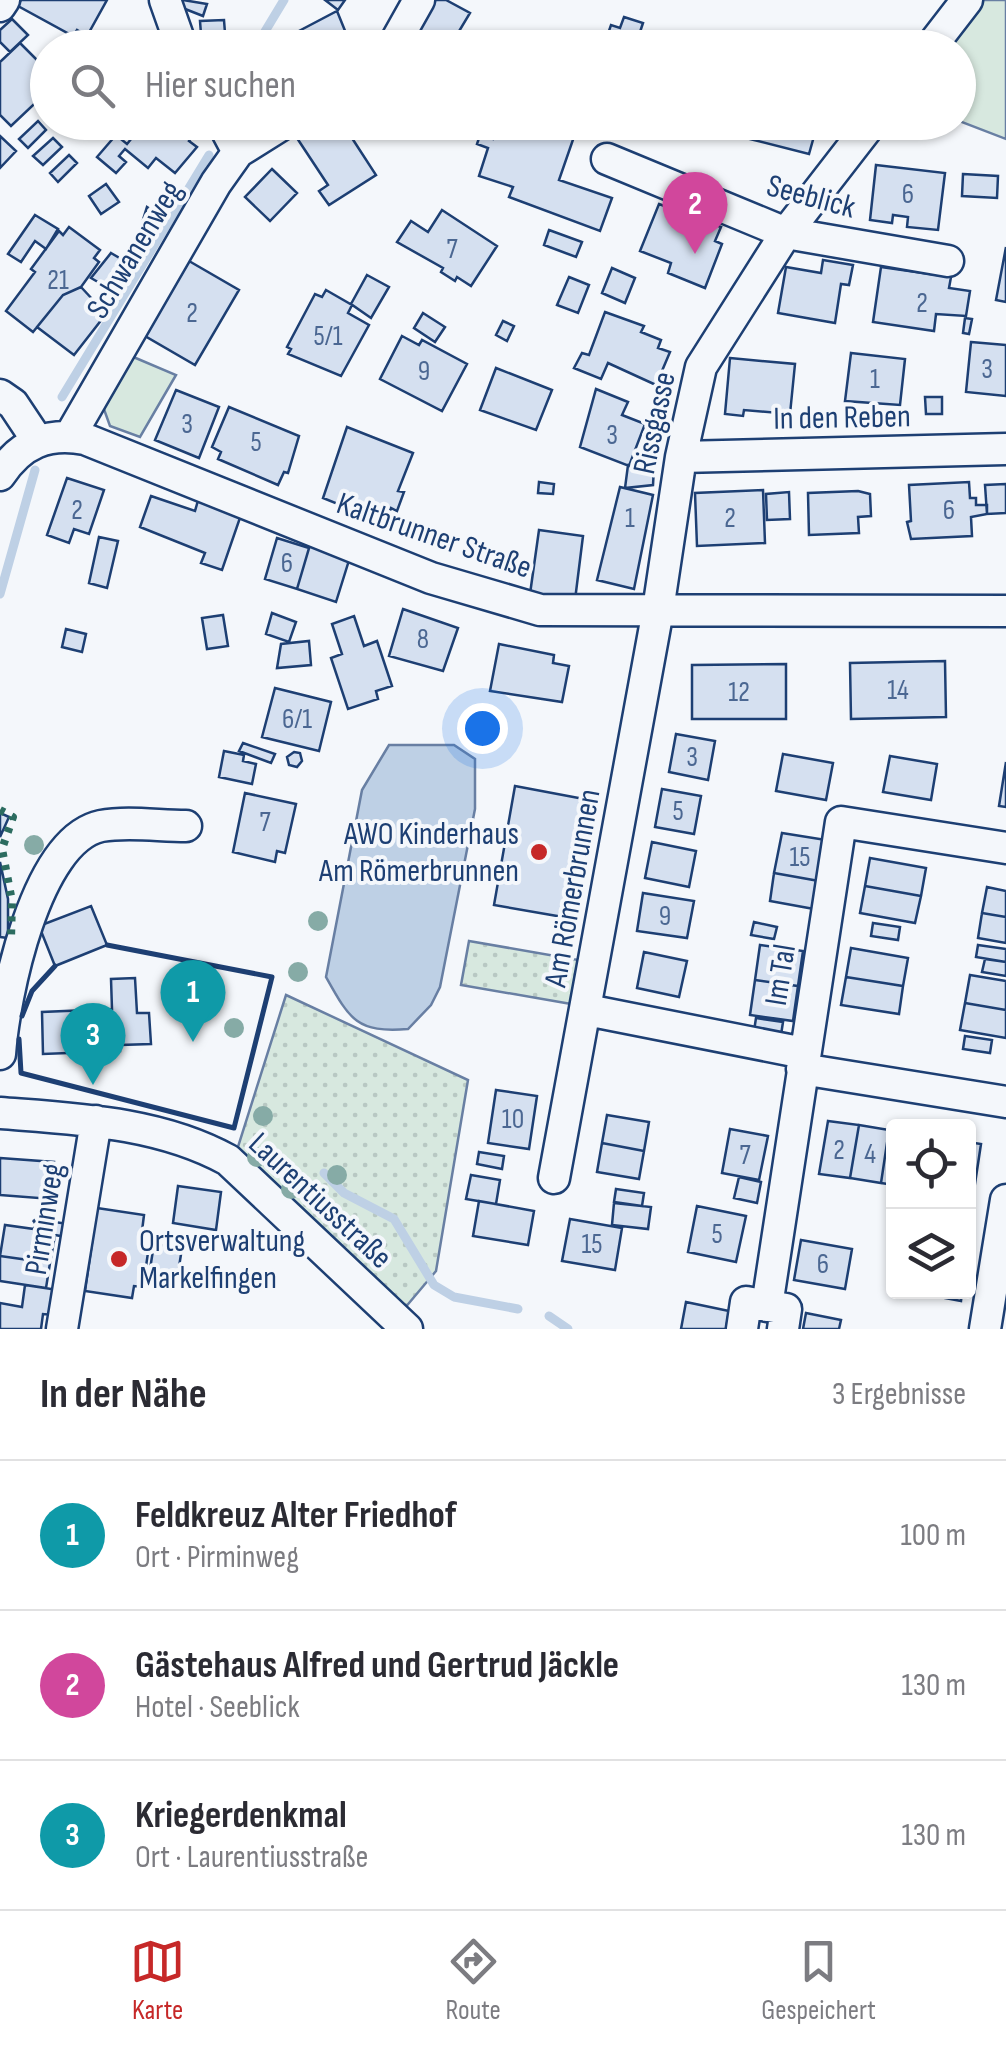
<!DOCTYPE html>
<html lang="de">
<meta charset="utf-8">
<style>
body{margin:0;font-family:"Sofia Sans Condensed",sans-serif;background:#f2f2f3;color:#2b2b33}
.controls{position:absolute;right:30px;bottom:30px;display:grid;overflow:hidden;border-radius:10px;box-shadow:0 2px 8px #0004}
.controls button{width:90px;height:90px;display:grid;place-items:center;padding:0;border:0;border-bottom:2px solid #e1e1e2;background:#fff;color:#2b2b33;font:50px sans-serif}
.you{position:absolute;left:482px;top:728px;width:35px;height:35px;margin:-25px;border:8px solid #fff;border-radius:50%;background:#1a73e8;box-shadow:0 0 0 15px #1a73e833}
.badge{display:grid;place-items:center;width:65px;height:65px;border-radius:50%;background:#c62828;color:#fff;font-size:32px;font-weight:700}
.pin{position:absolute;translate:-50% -82px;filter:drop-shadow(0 2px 5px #0008)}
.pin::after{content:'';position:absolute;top:52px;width:35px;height:30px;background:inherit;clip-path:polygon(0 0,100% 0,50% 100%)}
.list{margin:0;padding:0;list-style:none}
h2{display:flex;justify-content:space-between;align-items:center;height:130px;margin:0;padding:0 40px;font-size:42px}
h2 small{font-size:32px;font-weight:400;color:#7c7c81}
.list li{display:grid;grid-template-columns:65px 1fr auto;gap:30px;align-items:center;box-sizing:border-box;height:150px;padding:0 40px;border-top:2px solid #e1e1e2}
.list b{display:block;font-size:38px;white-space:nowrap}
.list p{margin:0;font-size:32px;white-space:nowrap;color:#7c7c81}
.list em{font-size:32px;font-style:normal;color:#7c7c81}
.icon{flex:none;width:55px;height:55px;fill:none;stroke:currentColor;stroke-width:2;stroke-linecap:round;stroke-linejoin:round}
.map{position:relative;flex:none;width:1006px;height:1329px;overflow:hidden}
.search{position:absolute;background:#fff;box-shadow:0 2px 8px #0004;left:30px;right:30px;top:30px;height:110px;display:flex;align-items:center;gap:25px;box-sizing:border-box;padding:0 35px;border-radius:55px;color:#7c7c81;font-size:38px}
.sheet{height:580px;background:#fff}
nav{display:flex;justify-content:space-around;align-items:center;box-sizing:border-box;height:140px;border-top:2px solid #e1e1e2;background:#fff;font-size:28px;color:#7c7c81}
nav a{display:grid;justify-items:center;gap:5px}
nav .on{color:#c62828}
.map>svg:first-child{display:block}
</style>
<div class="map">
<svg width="1006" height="1329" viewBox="0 0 1006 1329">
<defs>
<pattern id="park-dots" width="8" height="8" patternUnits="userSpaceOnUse" patternTransform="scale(2.5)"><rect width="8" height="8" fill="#d7e8df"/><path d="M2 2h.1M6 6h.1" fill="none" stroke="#b8c8c3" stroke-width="1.8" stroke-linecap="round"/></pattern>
</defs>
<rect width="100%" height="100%" fill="#f4f7fb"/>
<path fill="#d7e8df" stroke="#687fa3" stroke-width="2.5" d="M980 0H1006V139L959 121 958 48H945Z
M131 356 176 375 140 437 110 426 101 401Z"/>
<path fill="url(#park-dots)" stroke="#687fa3" stroke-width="2.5" d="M469 941 584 961 577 1005 461 985Z
M286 995 468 1080 436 1271 404 1309 236 1153Z"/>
<path fill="#bed0e5" stroke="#687fa3" stroke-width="2.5" d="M389 745H454L475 759V809L440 987 431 1005 408 1029C357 1033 350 1020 326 977L362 790Z"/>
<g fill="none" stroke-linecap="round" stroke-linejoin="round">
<path stroke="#bed0e5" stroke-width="9" d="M255 48 284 0
M62 397 209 155
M0 594 35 470
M324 1173 344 1193 394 1219 434 1285 454 1297 518 1309
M549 1316 568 1329"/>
</g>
<path fill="#d5e0f0" stroke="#1d3f73" stroke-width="2.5" d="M21 0H107L87 36 77 30 73 36 18 6Z
M183 0 207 4 203 16 180 7Z
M325 0H345L338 10Z
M431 0H446L470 13 449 48H404Z
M337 11 352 48H280L278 42Z
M624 17 643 23 640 32 651 35 647 48H603L611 25 620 28Z
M12 19 28 35 10 52 0 42V30Z
M224 20 225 33 201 34 200 21Z
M20 43 48 71V91L11 126 0 115V62Z
M38 121 46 130 28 148 19 139Z
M145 122H167L175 130 179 125 192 137 189 141 197 147 175 173 156 158 148 168 125 149 119 156 126 162 116 173 97 157 116 135 127 144Z
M315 122H354L359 129 350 135 376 175 329 205 319 191 328 185 295 135Z
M499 122H552L576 131 559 180 612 198 600 231 509 197 513 187 479 176 488 148 477 144 480 135 493 139Z
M671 122H709L705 135Z
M750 122H818L809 154 746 138Z
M822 122H854L841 139 819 132Z
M0 136 16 151 0 168Z
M53 138 62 147 43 165 33 156Z
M69 155 77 163 58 182 50 173Z
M876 165 945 173 938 230 907 227 908 217 893 215 892 223 870 220Z
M272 169 297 193 270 221 245 197Z
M963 174 998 176 997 198 962 196Z
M106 184 119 202 101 214 89 196Z
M659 204 721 227 715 241 722 244 705 288 668 273 671 263 640 251Z
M147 207 162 216 153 232 141 226Z
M442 210 497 246 471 286 457 277 455 281 441 272 443 268 397 242 411 221 428 232Z
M35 215 58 229 46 249 35 241 21 262 8 254Z
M69 227 100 250 94 258 99 262 81 287 63 295 33 332 6 311 35 272 31 269 59 231 63 235Z
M549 230 582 242 576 257 544 245Z
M1006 247V302L996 300Z
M111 253 133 266 117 293 91 278Z
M823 260 853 265 849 285 841 284 835 323 778 313 786 267 821 273Z
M189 261 239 290 195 365 145 336Z
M881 267 951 277 949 288 970 291 966 316 936 314 934 331 873 322Z
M612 268 635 278 625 303 602 293Z
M367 275 389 287 371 318 351 304Z
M569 277 589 285 578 313 557 305Z
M81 287 106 314 74 355 37 327 63 295Z
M326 290 352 305 348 313 369 325 341 376 288 354 291 349 287 347 315 294 322 297Z
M605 312 644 326 641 332 661 340 658 348 670 352 656 385 608 363 601 379 574 368 582 353 589 355Z
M423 313 445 327 435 342 414 328Z
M965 318 972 319 969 334 963 333Z
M503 321 514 326 507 341 496 335Z
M402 336 419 345 422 340 467 364 442 411 380 379Z
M971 342 1006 345V396L966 392Z
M851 353 905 359 900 405 845 401Z
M730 358 795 364 790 414 744 410 743 416 725 414Z
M496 368 552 390 536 430 480 410Z
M596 389 628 402 622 415 645 424 629 466 580 447Z
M176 390 219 407 199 458 155 440Z
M925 397H942V414H926Z
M229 407 299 436 288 473 284 472 278 485 218 459 221 452 212 447Z
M347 427 413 453 398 491 404 492 397 511 391 508 385 523 323 498Z
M628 465 654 467 653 485 625 488Z
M67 478 104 490 89 534 74 529 69 543 47 535Z
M539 482 554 484 553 494 538 493Z
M969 482 970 498H976V505H987V514L971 517 972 536 911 539 907 522 911 521 909 485Z
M1006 484V513L987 514 985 485Z
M620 487 653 495 634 589 597 580Z
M763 490 765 543 697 546 695 493Z
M858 491 870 494 871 516 858 517 859 533 809 535 808 493Z
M789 492 790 519 767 520 766 494Z
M151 496 195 511 199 497 242 512 222 570 201 563 205 553 140 527Z
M539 530 583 536 575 600 530 594Z
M99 537 118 541 107 588 89 583Z
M277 538 309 548 297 589 265 579Z
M310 545 350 557 336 602 297 589Z
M403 609 458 628 443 671 389 656Z
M272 613 296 622 289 642 266 634Z
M223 615 228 646 207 649 202 618Z
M354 616 364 646 377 641 392 686 376 691 378 699 348 709 331 658 342 654 332 624Z
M66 629 86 634 82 652 62 647Z
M309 641 311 665 277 668 281 644Z
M499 644 554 655 553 663 569 666 562 702 490 691Z
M945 661 946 717 851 719 850 663Z
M786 664V719H692V665Z
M275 688 331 702 319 751 262 737Z
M676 734 715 741 708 780 669 772Z
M243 743 275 754 271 763 239 751Z
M224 751 244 755 243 761 256 764 252 784 219 777Z
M294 752 300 753 302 761 297 767 289 765 287 757Z
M783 754 833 763 826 800 776 791Z
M890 756 937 764 931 800 883 792Z
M1006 762V807L999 806Z
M515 786 584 799 563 917 494 905Z
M662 789 701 796 694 834 655 827Z
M245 793 296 804 285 853 277 851 275 862 233 852Z
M0 813 9 817 0 837Z
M782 833 826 840 819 881 774 873Z
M652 842 696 851 689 887 645 878Z
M870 858 926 868 921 896 865 886Z
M0 862 8 899V938L0 937Z
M774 873 819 881 814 909 770 901Z
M865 886 921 896 915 923 860 913Z
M987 887 1006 891V917L982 913Z
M643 893 694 901 687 938 637 931Z
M91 906 107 945 55 966 39 926Z
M982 913 1006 917V943L978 938Z
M754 922 777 927 774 939 751 935Z
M873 923 900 927 898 940 871 936Z
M760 945 803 951 798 986 755 980Z
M978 945 1006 949V962L976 957Z
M851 948 908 958 903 986 846 977Z
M644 952 687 961 679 997 637 988Z
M985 959 1006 962V976L982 972Z
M970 975 1006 981V1010L965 1003Z
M846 977 903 986 899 1014 841 1005Z
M135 978 137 1013H149L151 1044 120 1045V1051L43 1054 42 1012 112 1009 111 979Z
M755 980 798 986 793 1021 750 1015Z
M965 1003 1006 1010V1038L960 1030Z
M756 1018 783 1022 781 1035 754 1031Z
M965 1036 992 1040 990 1053 963 1049Z
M496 1090 537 1096 529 1149 488 1143Z
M607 1115 649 1122 644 1151 602 1143Z
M828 1121 859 1125 850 1178 819 1174Z
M859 1125 889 1130 881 1183 850 1178Z
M730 1129 768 1136 759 1180 722 1173Z
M889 1130 894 1131V1185L881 1183Z
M968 1142 981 1144 973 1197H968Z
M602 1143 644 1151 639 1179 597 1172Z
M479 1152 504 1156 502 1169 477 1164Z
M0 1158 54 1162 51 1199 0 1195Z
M471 1175 500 1180 496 1204 466 1199Z
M739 1177 761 1182 757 1203 734 1198Z
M178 1186 221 1192 216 1230 173 1223Z
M616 1189 644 1193 642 1206 614 1202Z
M479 1201 534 1211 528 1245 473 1236Z
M614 1203 651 1207 648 1229 612 1225Z
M697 1206 746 1216 736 1262 688 1252Z
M97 1208 144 1215 142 1231 151 1232 143 1287 134 1286 132 1298 85 1291Z
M35 1219 68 1224 66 1237 55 1235 50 1263 0 1256 5 1225 34 1229Z
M570 1219 622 1228 615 1270 562 1261Z
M801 1240 852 1249 845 1289 794 1280Z
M154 1244 182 1248 176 1286 148 1282Z
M0 1256 50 1263 46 1288 0 1281Z
M25 1285 58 1290 54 1315 43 1314 41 1329H0V1303L22 1307Z
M913 1292H962L961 1301Z
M686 1302 729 1311 726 1329H681Z
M806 1313 841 1320 839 1329H803Z"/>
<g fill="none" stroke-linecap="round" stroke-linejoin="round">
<g stroke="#1d3f73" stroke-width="35">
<path id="minor" d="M165 0 182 48
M0 6 4 0
M392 48 419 0
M930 48 967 0
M222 122 238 152
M607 159 786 233 948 261
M0 395 13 404 37 440
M70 436 216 183 238 152 286 122
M681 457 1006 449
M0 475C21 443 48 432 85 439L431 578 540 610 1006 611
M587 1010 804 1053
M0 1054C4 998 35 840 101 826 127 821 159 826 186 826
M802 1069 1006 1102
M0 1113C77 1119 159 1122 228 1160L407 1329
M554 1178 658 610 681 457 701 367 786 233 872 122
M767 1306 841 822 1006 848
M62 1329 96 1121
M742 1329 746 1302 786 1309 783 1329
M985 1329 1006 1200"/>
</g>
<use href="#minor" stroke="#f4f7fb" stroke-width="30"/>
<path stroke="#2c6c60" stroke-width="8" stroke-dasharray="5 8" stroke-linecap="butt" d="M0 810 13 817 2 849 12 901 11 940"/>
<path stroke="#1d3f73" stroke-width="5" d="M22 1016 32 991 55 966
M19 1039 21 1073 234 1128 272 977 107 945"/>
</g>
<g fill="#86aba6">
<circle cx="34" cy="845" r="10"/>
<circle cx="318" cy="921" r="10"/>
<circle cx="298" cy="972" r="10"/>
<circle cx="234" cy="1028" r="10"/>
<circle cx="263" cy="1116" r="10"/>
<circle cx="257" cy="1157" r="10"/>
<circle cx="337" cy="1175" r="10"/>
<circle cx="291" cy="1189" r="10"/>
</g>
<g fill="#c62828" stroke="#f4f7fb" stroke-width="4">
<circle cx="539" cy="852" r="10"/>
<circle cx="119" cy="1259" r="10"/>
</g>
<g text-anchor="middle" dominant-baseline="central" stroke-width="8" stroke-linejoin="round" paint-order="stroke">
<g font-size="28" fill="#4b6792">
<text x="908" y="194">6</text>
<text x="452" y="249">7</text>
<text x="58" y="280">21</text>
<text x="922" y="303">2</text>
<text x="192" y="313">2</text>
<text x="328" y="336">5/1</text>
<text x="987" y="369">3</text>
<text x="424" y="371">9</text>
<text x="875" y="379">1</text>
<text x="187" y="424">3</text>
<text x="612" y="435">3</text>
<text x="256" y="442">5</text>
<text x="77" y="510">2</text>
<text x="949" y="510">6</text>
<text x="630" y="518">1</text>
<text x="730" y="518">2</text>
<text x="287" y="563">6</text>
<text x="423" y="639">8</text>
<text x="898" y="690">14</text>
<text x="739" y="692">12</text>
<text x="297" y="719">6/1</text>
<text x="692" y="757">3</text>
<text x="678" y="811">5</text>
<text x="265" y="822">7</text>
<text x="800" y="857">15</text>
<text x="665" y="916">9</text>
<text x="513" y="1119">10</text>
<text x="839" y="1150">2</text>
<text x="870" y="1154">4</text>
<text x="745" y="1155">7</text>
<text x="717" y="1234">5</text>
<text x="592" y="1244">15</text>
<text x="823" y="1264">6</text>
</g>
<g font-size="32" fill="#1d3f73" stroke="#f4f7fb">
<text transform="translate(811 197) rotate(15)">Seeblick</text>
<text transform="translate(135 250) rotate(-59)">Schwanenweg</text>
<text transform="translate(842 418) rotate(-1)">In den Reben</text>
<text transform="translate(655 423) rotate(-78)">Rissgasse</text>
<text transform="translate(434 536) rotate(19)">Kaltbrunner Straße</text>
<text transform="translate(573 888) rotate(-80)">Am Römerbrunnen</text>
<text transform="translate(781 975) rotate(-81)">Im Tal</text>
<text transform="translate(320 1201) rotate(43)">Laurentiusstraße</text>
<text transform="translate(45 1219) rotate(-81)">Pirminweg</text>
</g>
<g font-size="32" fill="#1d3f73" stroke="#f4f7fb" text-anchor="end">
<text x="519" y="834">AWO Kinderhaus<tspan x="519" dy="37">Am Römerbrunnen</tspan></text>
<text x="139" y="1241" text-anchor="start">Ortsverwaltung<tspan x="139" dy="37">Markelfingen</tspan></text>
</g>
</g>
</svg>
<div class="controls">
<button><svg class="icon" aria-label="locate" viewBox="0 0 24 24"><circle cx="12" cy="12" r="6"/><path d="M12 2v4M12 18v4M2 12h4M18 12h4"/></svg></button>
<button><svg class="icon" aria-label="layers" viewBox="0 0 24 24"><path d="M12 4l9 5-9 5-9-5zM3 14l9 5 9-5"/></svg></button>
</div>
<div class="you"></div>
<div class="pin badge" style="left:193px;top:1042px;background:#0f9aa8">1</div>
<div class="pin badge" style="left:695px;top:254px;background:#d1479c">2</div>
<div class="pin badge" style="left:93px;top:1085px;background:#0f9aa8">3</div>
<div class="search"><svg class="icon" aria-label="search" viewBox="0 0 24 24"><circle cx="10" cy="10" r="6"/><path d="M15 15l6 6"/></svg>Hier suchen</div>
</div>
<section class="sheet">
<h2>In der Nähe<small>3 Ergebnisse</small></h2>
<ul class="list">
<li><span class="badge" style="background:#0f9aa8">1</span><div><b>Feldkreuz Alter Friedhof</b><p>Ort · Pirminweg</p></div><em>100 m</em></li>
<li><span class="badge" style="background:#d1479c">2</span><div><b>Gästehaus Alfred und Gertrud Jäckle</b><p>Hotel · Seeblick</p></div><em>130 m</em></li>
<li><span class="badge" style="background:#0f9aa8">3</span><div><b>Kriegerdenkmal</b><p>Ort · Laurentiusstraße</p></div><em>130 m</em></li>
</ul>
</section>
<nav>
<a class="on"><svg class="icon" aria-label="map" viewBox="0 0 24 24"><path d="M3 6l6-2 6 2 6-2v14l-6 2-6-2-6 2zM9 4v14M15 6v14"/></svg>Karte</a>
<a><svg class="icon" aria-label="directions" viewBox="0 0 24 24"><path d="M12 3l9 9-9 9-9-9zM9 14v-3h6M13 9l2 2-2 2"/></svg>Route</a>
<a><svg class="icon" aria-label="saved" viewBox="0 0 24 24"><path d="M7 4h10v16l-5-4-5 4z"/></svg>Gespeichert</a>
</nav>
